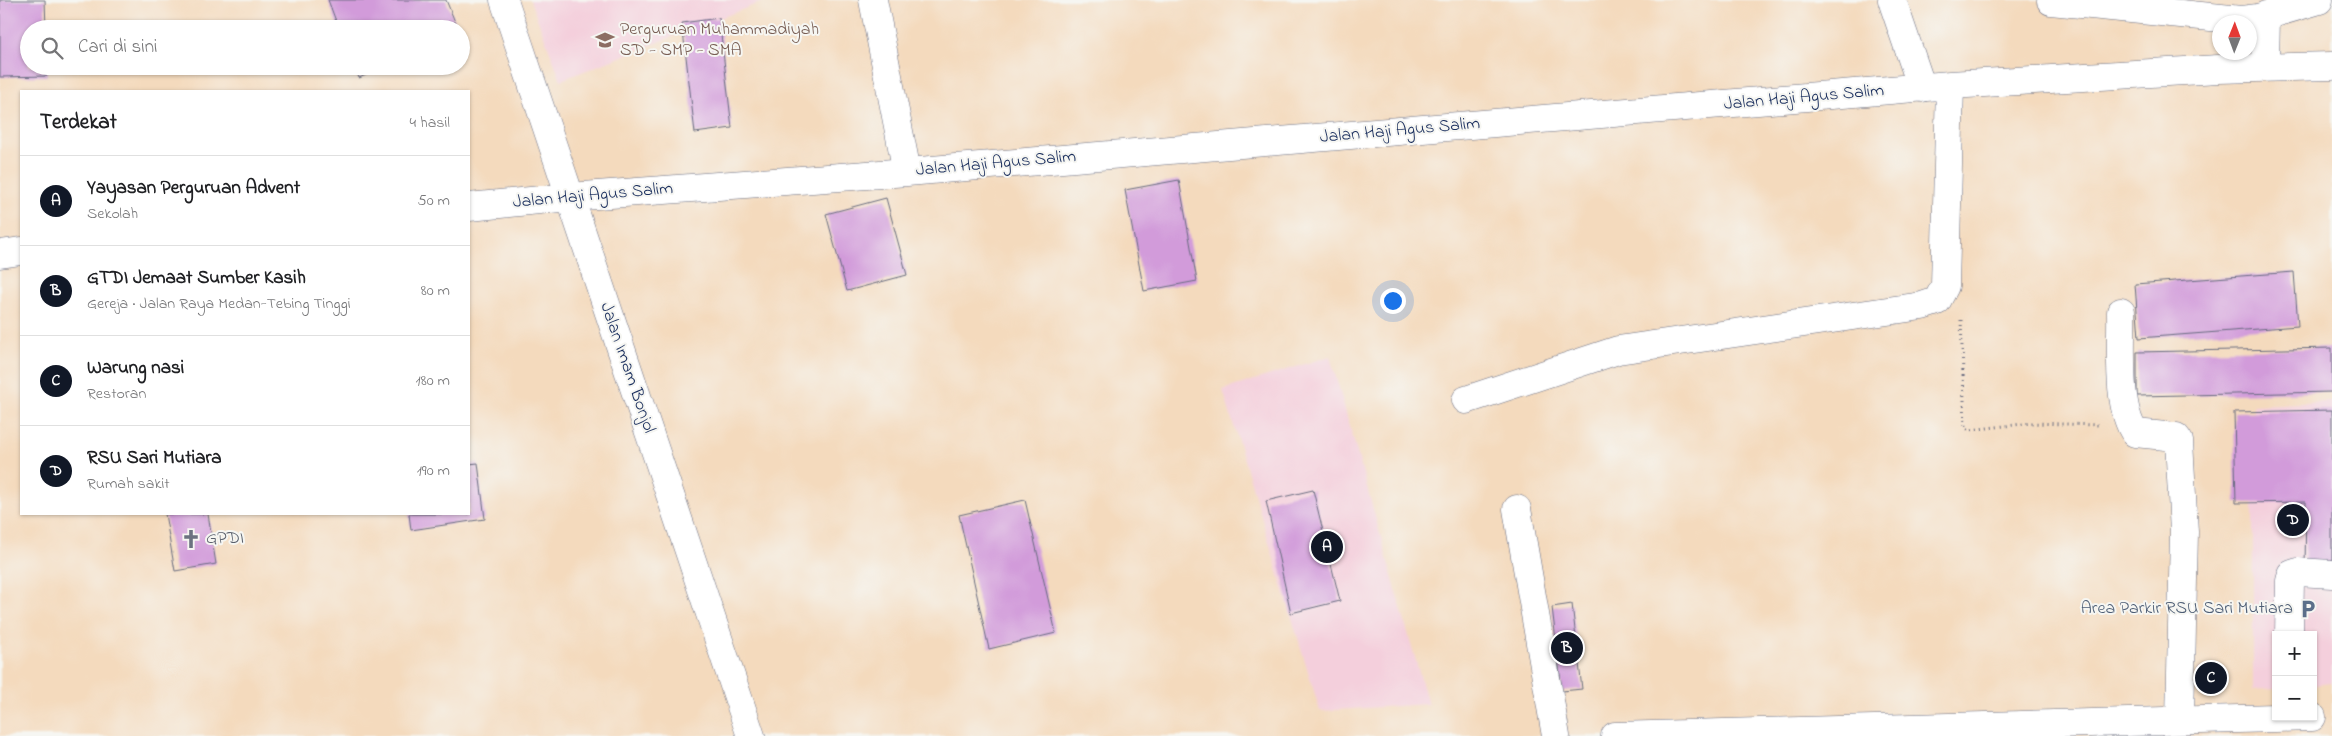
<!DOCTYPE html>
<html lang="id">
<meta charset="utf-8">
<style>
body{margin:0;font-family:"Indie Flower",sans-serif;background:#f2f2f2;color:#202124}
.controls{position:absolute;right:15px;bottom:15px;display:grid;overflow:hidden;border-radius:0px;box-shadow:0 1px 4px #0004}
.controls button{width:45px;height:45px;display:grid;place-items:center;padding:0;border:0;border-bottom:1px solid #e0e0e0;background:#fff;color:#202124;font:25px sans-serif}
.compass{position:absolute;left:2212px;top:15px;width:45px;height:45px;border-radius:50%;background:#fff;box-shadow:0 1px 4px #0004;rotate:1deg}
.you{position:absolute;left:1392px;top:300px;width:18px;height:18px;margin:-12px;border:4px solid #fff;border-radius:50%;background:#1a73e8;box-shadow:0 0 0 8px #1a73e833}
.badge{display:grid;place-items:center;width:32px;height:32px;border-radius:50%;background:#111827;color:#fff;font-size:16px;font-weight:700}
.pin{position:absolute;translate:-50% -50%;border:2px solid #fff;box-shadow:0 1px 5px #0006}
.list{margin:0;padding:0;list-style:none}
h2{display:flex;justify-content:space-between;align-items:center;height:65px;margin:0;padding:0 20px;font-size:21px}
h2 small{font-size:16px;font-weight:400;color:#757577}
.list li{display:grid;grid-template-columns:32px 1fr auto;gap:15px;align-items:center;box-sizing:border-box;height:90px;padding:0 20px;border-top:1px solid #e0e0e0}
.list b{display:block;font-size:19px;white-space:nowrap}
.list p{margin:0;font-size:16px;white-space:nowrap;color:#757577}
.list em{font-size:16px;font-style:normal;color:#757577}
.icon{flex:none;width:28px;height:28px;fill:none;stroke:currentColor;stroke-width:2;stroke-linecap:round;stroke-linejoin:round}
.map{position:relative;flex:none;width:2332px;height:736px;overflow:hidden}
.search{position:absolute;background:#fff;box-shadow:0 1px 4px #0004;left:20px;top:20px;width:450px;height:55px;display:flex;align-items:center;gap:12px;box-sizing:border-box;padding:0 18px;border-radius:28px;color:#757577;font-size:19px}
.panel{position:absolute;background:#fff;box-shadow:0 1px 4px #0004;left:20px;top:90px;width:450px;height:425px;border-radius:0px}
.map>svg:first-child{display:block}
</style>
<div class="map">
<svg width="2332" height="736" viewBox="0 0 2332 736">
<rect width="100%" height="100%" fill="#f6f6f2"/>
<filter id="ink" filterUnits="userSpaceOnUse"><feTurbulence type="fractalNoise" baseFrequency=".02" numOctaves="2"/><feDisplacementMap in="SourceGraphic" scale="10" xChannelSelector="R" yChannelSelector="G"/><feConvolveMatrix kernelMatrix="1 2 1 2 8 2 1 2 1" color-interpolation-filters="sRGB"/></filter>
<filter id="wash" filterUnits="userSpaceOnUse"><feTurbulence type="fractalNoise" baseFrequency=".0096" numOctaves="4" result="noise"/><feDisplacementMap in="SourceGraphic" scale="20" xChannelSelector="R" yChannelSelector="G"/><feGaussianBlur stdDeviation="1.12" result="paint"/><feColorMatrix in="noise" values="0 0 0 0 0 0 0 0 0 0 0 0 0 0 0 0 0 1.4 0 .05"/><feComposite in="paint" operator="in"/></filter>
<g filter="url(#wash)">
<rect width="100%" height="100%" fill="#f4dabd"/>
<path fill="#f4cfdc" d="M530 0H767L561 80Z
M1330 356 1428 704 1320 711 1223 390Z
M2332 402V683L2313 685V635H2276V688L2253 690V405Z"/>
<g id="blocks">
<path fill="#d29bda" d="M0 0H45L46 29H29V66H47V76L0 77Z
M328 0H446L458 29H339Z
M719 18 732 128 695 133 682 23Z
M354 66H387L359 78Z
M1179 180 1197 281 1144 291 1125 190Z
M886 198 907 275 847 291 826 214Z
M2294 272 2298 326 2139 338 2135 284Z
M2332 348V392L2137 396V352Z
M2332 410V567H2305L2306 502 2236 503 2234 412Z
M478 463 485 519 411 530 409 514H469V464Z
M1313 490 1340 601 1291 613 1266 501Z
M1025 500 1056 633 989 649 959 515Z
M165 514H208L216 564 175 571Z
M1572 604 1582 689 1562 691 1552 607Z
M2199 669 2224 672 2222 688 2198 685Z"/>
</g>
</g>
<g filter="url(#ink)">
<use href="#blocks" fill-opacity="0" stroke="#676b7f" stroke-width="1"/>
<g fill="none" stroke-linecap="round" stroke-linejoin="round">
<g stroke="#676b7f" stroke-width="29">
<path id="minor" d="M504 0 751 736
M873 0 907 172
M1892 0 1922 88
M2051 1 2241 20 2258 18 2319 0
M2265 67 2266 15
M469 207 570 197 907 172 1950 85 2218 69 2332 66
M0 254 21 251
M2121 312C2122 345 2116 406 2135 433L2176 437 2179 441 2184 532 2180 720
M1466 400 1618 350 1922 306 1937 301 1945 286 1950 85
M1517 509 1556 736
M2289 635 2290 581 2292 574 2298 572 2332 574"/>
</g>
<g stroke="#676b7f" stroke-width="29">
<path id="highway" d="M1615 736 2312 717"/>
</g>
<path stroke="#676b7f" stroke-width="3" stroke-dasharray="1 4" stroke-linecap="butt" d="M1961 320 1965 427 1969 430 2032 423 2098 425"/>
<use href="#minor" stroke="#fff" stroke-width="28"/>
<use href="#highway" stroke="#fff" stroke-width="28"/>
</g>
</g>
<defs>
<g id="school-bare" transform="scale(1.5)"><path d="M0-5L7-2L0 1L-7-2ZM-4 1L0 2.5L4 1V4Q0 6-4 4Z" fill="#8d6e63" stroke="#f6f6f2" stroke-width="2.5" paint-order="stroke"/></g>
<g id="church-bare" transform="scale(1.5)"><path d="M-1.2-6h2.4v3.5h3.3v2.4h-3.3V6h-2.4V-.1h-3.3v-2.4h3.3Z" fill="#6b7280" stroke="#f6f6f2" stroke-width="2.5" paint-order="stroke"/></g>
<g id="parking-bare" transform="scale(1.5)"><path d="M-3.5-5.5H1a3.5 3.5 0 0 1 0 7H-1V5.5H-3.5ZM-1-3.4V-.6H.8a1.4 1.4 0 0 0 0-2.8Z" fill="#5c6f8a" stroke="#f6f6f2" stroke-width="2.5" paint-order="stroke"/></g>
</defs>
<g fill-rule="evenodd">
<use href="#school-bare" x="605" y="40"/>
<use href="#church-bare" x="191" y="539"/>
<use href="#parking-bare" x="2308" y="609"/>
</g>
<g text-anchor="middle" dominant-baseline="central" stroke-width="4" stroke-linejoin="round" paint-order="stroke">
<g font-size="18" fill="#785e54" stroke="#f6f6f2" text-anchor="start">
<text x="620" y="30">Perguruan Muhammadiyah<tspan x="620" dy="21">SD - SMP - SMA</tspan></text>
</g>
<g font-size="18" fill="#1b2f5e" stroke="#f6f6f2">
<text transform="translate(1804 98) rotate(-5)">Jalan Haji Agus Salim</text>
<text transform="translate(1400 131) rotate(-5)">Jalan Haji Agus Salim</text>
<text transform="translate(996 164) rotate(-5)">Jalan Haji Agus Salim</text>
<text transform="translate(593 196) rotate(-5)">Jalan Haji Agus Salim</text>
<text transform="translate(627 368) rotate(71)">Jalan Imam Bonjol</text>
</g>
<g font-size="18" fill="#5b616d" stroke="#f6f6f2" text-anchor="start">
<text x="206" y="539">GPDI</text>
</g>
<g font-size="18" fill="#4e5e75" stroke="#f6f6f2" text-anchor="end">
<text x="2293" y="609">Area Parkir RSU Sari Mutiara</text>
</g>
</g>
</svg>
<div class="controls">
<button>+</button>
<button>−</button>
</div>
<svg class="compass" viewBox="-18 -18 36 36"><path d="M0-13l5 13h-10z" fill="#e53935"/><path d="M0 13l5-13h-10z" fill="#757577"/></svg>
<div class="you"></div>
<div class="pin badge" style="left:1327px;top:547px">A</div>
<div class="pin badge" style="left:1567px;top:648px">B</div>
<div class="pin badge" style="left:2211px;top:678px">C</div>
<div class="pin badge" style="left:2293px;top:520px">D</div>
<div class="search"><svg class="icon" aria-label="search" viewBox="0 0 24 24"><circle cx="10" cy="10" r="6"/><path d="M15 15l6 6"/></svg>Cari di sini</div>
<section class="panel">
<h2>Terdekat<small>4 hasil</small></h2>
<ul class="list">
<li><span class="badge">A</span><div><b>Yayasan Perguruan Advent</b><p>Sekolah</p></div><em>50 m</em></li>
<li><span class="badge">B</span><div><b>GTDI Jemaat Sumber Kasih</b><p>Gereja · Jalan Raya Medan-Tebing Tinggi</p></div><em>80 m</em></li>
<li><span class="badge">C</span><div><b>Warung nasi</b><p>Restoran</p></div><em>180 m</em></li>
<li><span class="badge">D</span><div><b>RSU Sari Mutiara</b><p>Rumah sakit</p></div><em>190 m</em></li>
</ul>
</section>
</div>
